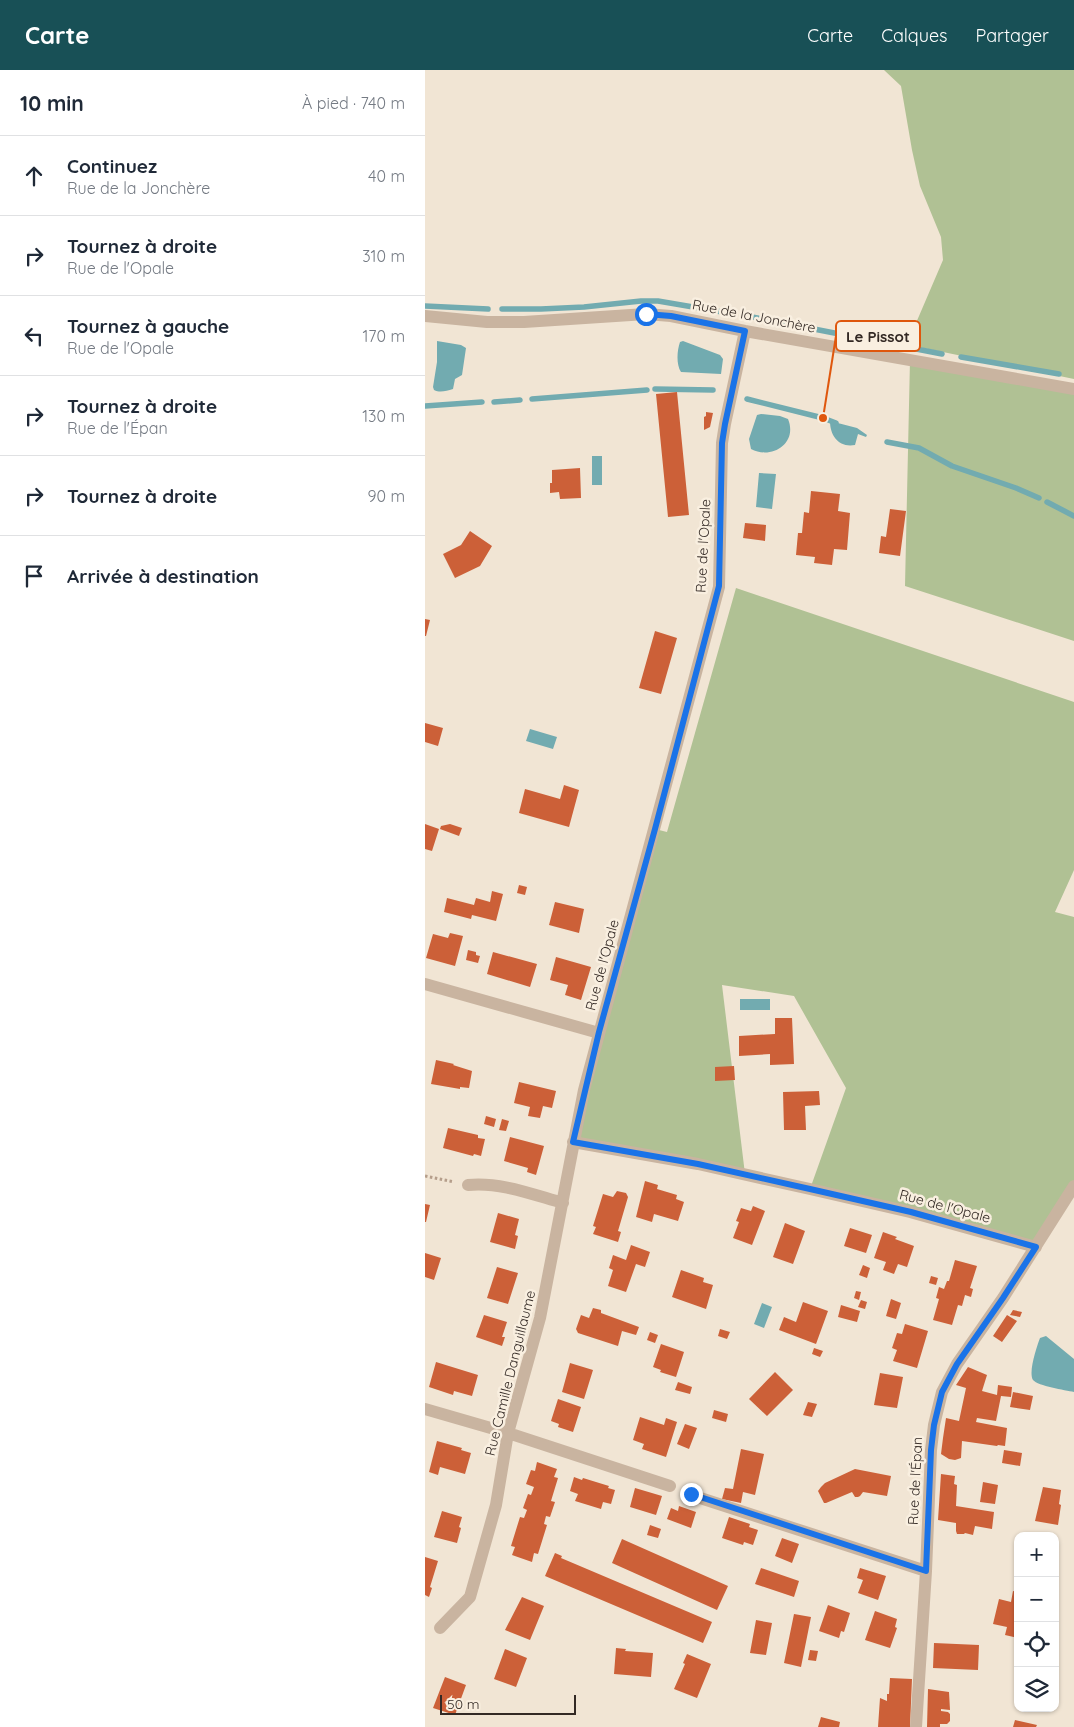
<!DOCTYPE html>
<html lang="fr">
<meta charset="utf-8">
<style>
body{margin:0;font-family:Quicksand,sans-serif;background:#f2f2f3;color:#1f2937}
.controls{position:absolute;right:15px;bottom:15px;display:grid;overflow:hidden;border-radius:10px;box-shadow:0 1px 4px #0004}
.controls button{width:45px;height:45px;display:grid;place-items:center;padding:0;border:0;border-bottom:1px solid #e0e1e3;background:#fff;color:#1f2937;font:25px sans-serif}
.scale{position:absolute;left:15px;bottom:12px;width:136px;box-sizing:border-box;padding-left:5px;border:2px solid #332924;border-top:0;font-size:14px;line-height:18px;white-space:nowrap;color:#332924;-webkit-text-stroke:4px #f9efe0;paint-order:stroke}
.stop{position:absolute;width:15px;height:15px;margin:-11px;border:4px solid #1a73e8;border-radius:50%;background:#fff}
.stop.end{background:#1a73e8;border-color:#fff;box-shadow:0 1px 5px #0008}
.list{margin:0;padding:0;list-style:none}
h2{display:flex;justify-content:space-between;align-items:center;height:65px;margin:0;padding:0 20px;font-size:21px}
h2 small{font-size:16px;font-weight:400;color:#747a83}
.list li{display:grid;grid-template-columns:32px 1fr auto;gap:15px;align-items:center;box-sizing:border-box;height:80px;padding:0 20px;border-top:1px solid #e0e1e3}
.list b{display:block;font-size:19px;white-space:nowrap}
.list p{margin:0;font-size:16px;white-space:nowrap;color:#747a83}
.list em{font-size:16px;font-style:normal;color:#747a83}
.icon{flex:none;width:28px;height:28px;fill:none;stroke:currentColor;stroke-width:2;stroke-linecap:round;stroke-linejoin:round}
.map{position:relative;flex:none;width:649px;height:1657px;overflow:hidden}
header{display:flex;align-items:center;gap:30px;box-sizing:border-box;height:70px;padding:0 25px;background:#185056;color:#fff}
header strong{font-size:24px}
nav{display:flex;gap:28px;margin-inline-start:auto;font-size:18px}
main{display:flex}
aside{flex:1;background:#fff}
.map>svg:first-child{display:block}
</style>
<header>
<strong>Carte</strong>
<nav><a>Carte</a><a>Calques</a><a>Partager</a></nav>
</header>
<main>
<aside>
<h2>10 min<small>À pied · 740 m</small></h2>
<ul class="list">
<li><svg class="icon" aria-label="ahead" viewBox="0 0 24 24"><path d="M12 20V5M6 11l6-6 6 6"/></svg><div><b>Continuez</b><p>Rue de la Jonchère</p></div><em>40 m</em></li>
<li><svg class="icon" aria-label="right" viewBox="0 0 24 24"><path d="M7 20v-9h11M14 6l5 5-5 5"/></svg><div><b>Tournez à droite</b><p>Rue de l'Opale</p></div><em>310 m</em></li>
<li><svg class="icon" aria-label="left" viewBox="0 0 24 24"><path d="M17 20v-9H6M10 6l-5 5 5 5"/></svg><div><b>Tournez à gauche</b><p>Rue de l'Opale</p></div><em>170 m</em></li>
<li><svg class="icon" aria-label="right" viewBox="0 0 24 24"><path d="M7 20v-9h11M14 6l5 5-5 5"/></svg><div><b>Tournez à droite</b><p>Rue de l'Épan</p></div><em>130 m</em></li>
<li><svg class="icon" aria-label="right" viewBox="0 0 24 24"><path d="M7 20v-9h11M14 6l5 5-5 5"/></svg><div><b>Tournez à droite</b></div><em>90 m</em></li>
<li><svg class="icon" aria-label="arrive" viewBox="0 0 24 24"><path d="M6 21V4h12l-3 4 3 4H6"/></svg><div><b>Arrivée à destination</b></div></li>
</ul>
</aside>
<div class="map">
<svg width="649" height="1657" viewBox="0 0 649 1657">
<rect width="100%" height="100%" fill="#f1e5d4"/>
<path fill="#b0c194" d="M459 0H649V309L484 275 488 260 518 190 516 167 495 116 487 80 476 16Z
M485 290 649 322V571L480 516Z
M311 518 649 632V800L630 842 649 847V1116L611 1177 385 1119 421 1018 369 926 297 915 320 1104 148 1072 230 759 242 762Z"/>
<path fill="#72abb0" d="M12 271 36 275 41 278 37 305 30 309 28 319C21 321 15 323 9 320L8 317 12 292Z
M258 271 295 285 298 289 296 304 256 302C251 294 252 281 255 272Z
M336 344 355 346 363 349C373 373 347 390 326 379L324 369 332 345Z
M405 351 432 358 442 365 441 367 433 364 430 375C414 378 405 366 405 351Z
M167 386H177V415H167Z
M334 403 351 404 347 439 331 437Z
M105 659 132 667 128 679 101 671Z
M315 929H345V940H315Z
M337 1233 347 1237 339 1258 329 1254Z
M621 1266 649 1289V1322C640 1320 613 1316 608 1310 603 1302 612 1276 615 1268Z"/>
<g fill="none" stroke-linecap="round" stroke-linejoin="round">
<path stroke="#72abb0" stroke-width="5.5" d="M0 236 63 239
M77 239H116L159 237 216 231H233L309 244
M322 246 517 284
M536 287 634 304
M230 319 288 320
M107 329 222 320
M322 329 398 348 411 353
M69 332 95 330
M0 336 57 332
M462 372 494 378 527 396 591 418 614 428
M622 432 649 446"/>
</g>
<path fill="#cc6038" d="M252 322 264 445 243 447 231 324Z
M281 342 288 343 285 357 279 360V347L281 346Z
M155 398 156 428 135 429 134 422 125 423V413H127V400Z
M386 421 415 424 413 441 425 443 422 480 409 479 407 495 389 493 390 487 371 485 373 463H377L379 442 384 443Z
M465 439 481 441 475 486 454 483 456 466 461 467Z
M320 453 341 455 340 471 318 468Z
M45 461 67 476 55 496 30 508 18 484 36 475Z
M0 549 5 550 1 566H0Z
M230 561 252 568 236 624 214 618Z
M0 653 18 658 13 676 0 672Z
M139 715 154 720 144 757 94 743 100 719 135 729Z
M0 754 14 759 7 781 0 779Z
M25 754 37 758 34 766 15 759 16 756Z
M94 815 102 817 100 825 92 823Z
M67 821 78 824 71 851 47 845 46 849 19 842 22 828 49 835 51 828 65 832Z
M130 832 159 839 154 863 124 855Z
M25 863 38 866 30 896 1 888 8 864 23 868Z
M43 880 51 882V885L55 886 53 893 41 890Z
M68 882 112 894 105 917 62 904Z
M131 887 166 897 156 930 140 925 143 915 125 910Z
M350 948H367L369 994 345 995V984L314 986V966L350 964Z
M11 990 29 994 28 995 47 1001 44 1018 35 1017V1019L6 1014Z
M309 996 310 1010 290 1011V997Z
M94 1012 131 1021 127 1038 118 1036 115 1048 103 1046 105 1037 89 1033Z
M394 1021 395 1035 380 1036 381 1060H359L358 1022Z
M61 1046 71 1049 69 1057 59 1054Z
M77 1049 84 1051 81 1061 74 1060Z
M23 1058 53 1065V1068L60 1069 56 1086 49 1084 48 1086 18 1078Z
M85 1067 119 1076 111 1105 102 1102 103 1098 79 1091Z
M220 1111 233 1115 232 1119 252 1125 251 1129 259 1132 253 1151 229 1144 227 1152 211 1147Z
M192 1121 201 1123 203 1127 193 1161 196 1162 193 1172 168 1164 171 1157 168 1156 178 1124 188 1127Z
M0 1134 5 1135 1 1152H0Z
M328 1136 340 1141 327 1175 308 1168 314 1152 311 1151 316 1138 326 1141Z
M73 1143 94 1149 90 1165 93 1166 90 1179 65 1172Z
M360 1153 380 1161 368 1194 348 1187Z
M425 1158 447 1165 441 1183 419 1176Z
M458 1162 472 1167 470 1169 489 1176 482 1197 473 1194 469 1204 458 1200 461 1192 449 1188Z
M206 1175 225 1182 220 1197 211 1194 201 1222 183 1216 188 1200 184 1198 188 1185 201 1190Z
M0 1183 16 1188 9 1210 0 1207Z
M530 1190 552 1196 545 1218 548 1219 546 1227 540 1225 537 1236 533 1235 527 1255 508 1250 514 1229 511 1228 514 1217 519 1219 522 1211H524Z
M438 1195 445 1198 442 1208 434 1205Z
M72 1197 93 1203 83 1234 62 1228Z
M256 1200 279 1208 278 1212 288 1215 281 1239 247 1227Z
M506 1206 513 1208 511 1215 504 1213Z
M431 1221 436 1222 434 1230 429 1228Z
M466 1229 476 1233 471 1249 461 1246Z
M436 1230 442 1232 440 1239 433 1237Z
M378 1232 403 1241 391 1274 354 1260 359 1247 371 1252Z
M416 1235 435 1241 432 1252 413 1247Z
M168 1238 176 1240V1243L214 1257 211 1265 197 1261 193 1276 153 1263 151 1259 156 1245 164 1248Z
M588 1240 597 1242 595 1247 585 1245Z
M59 1245 82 1252 77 1267H80L77 1276 51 1267Z
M582 1245 592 1251 577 1272 568 1266Z
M480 1254 503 1261 492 1298 468 1291 472 1280 467 1278 472 1263 477 1264Z
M295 1259 305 1262 302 1269 293 1266Z
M225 1262 233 1265 230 1273 222 1270Z
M236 1274 259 1282 251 1307 235 1302 236 1300 228 1297Z
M389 1278 398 1281 395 1287 387 1284Z
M11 1292 53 1305 47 1326 29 1321 28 1325 4 1317Z
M145 1293 168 1300 159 1329 137 1322Z
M543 1297 562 1305 557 1321 572 1325 573 1315 587 1317 586 1327 576 1326 571 1351 552 1348 551 1352 582 1358 580 1376 573 1375 572 1376 537 1371 536 1388 530 1390 524 1389 516 1384 518 1368 521 1348 534 1351 541 1318 531 1315Z
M350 1302 368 1320 342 1346 324 1329Z
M455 1303 478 1307 472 1338 449 1335Z
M253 1312 267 1317 265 1324 250 1320Z
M588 1322 608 1326 605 1340 585 1337Z
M133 1329 156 1337 148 1362 133 1357 134 1354 126 1351Z
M383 1332 392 1334 387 1347 378 1345Z
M289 1340 303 1344 301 1352 287 1348Z
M215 1347 239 1355 241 1348 252 1352 241 1387 217 1379 219 1374 208 1370Z
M260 1354 272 1358 264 1379 252 1374Z
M12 1371 37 1378 36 1380 46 1383 40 1404 15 1397 13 1405 4 1402Z
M316 1379 339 1384 330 1425 318 1422 316 1433 297 1429 300 1418 308 1419Z
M579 1380 597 1383 595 1396 577 1393Z
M112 1392 132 1399 129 1407 133 1408 126 1431 130 1432 125 1447 121 1446 119 1454 122 1455 113 1484 109 1483 107 1492 87 1485 90 1477 86 1476 95 1447 99 1448 102 1440 98 1438 103 1424 106 1425 109 1417 101 1414 106 1400 110 1401Z
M430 1399 466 1406 462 1426 438 1422 435 1426 433 1427H430L427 1422 401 1433H399L393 1421 396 1417 400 1413Z
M516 1404 530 1406 529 1414 532 1415 531 1436 569 1442 567 1459 550 1456 548 1465 540 1463 539 1464H532L531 1461V1453L513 1450Z
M149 1407 157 1410 158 1408 184 1416 183 1418 190 1420 186 1434 178 1432 176 1439 150 1431 153 1424 145 1421Z
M558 1412 573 1415 570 1434 555 1432Z
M618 1417 636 1420 634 1434 636 1435 633 1455 610 1451Z
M210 1418 237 1426 231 1445 205 1437Z
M254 1436 271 1442 266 1458 242 1449 246 1438 253 1441Z
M17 1441 37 1447 34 1457 36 1458 32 1473 9 1467Z
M304 1447 325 1454 324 1457 333 1460 328 1475 319 1472 318 1475 297 1468Z
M225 1455 236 1459 233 1468 222 1465Z
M357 1468 374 1474 367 1493 350 1486Z
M197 1469 303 1516 292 1540 187 1493Z
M130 1483 137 1486 136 1488 287 1552 278 1573 120 1506Z
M0 1487 13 1491 5 1517 7 1518 4 1527 0 1525Z
M336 1498 374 1511 369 1527 330 1514Z
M435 1498 461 1506 453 1530 433 1523 438 1510 432 1508Z
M588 1521 593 1522V1568L580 1565 582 1557 568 1554 574 1529 586 1532Z
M97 1527 119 1536 105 1570 80 1560Z
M403 1535 425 1543 419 1562 416 1561 414 1568 394 1561Z
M450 1541 472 1549 470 1557 472 1558 465 1578 440 1570Z
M369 1544 386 1547 376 1597 359 1593Z
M331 1550 347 1553 341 1585 325 1583Z
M509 1573 554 1575 553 1600 508 1598Z
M191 1578 201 1579 200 1581 228 1583 226 1607 189 1604Z
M80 1579 102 1588 91 1617 69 1609Z
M385 1580 393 1581 391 1591 383 1590Z
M262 1584 286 1594 272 1628 249 1619 260 1594 258 1593Z
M20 1607 41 1615 30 1645 8 1638Z
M465 1608 487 1609 485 1657H453L455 1628 462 1631V1624H464Z
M503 1619 524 1622 525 1640 516 1639V1641L523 1642 525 1644V1651L522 1654H515V1657H502Z
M396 1647 415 1652 414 1657H393Z
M590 1650 612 1655 611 1657H588Z"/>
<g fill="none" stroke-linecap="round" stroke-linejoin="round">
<path stroke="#b59e8b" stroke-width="3" stroke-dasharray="2.5 2.5" stroke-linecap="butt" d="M0 1106 29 1112"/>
<path stroke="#c9b4a0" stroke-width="12" d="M0 246 62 252H99L221 244 246 246 320 261 649 319
M0 914 174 963
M148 1072 273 1094 385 1119 485 1142 611 1177
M43 1115C76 1112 106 1124 138 1133
M0 1339 83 1363 245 1416
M266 1425 501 1501
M15 1558 45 1527 71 1435 83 1363 115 1248 159 1020 294 517 297 373 300 354 320 261
M491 1657 501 1501 506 1380 509 1355 517 1322 532 1294 578 1228 649 1116"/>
</g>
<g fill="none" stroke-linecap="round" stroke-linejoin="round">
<path stroke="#1a73e8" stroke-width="6" d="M221 244 246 246 320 261 300 354 297 373 294 516 230 759 174 962 148 1072 273 1094 385 1119 486 1142 611 1177 578 1228 532 1294 517 1322 509 1355 506 1380 501 1501 266 1424"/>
</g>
<g text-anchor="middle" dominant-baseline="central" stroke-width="5" stroke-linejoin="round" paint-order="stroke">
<g font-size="14" fill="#332924" stroke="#f9efe0">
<text transform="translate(329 246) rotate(11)">Rue de la Jonchère</text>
<text transform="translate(278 476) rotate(-87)">Rue de l'Opale</text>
<text transform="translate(177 895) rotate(-75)">Rue de l'Opale</text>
<text transform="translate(520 1136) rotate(15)">Rue de l'Opale</text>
<text transform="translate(85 1303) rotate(-76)">Rue Camille Danguillaume</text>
<text transform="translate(490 1411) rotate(-87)">Rue de l'Épan</text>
</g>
</g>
<path fill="none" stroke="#df570d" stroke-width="2" d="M398 348L411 266"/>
<circle fill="#df570d" stroke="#f9efe0" stroke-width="2" cx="398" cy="348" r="5"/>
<rect fill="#f9efe0" stroke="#df570d" stroke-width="2" x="411" y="251" width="84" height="30" rx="5"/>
<g font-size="15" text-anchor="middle" font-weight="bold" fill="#332924">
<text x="453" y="272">Le Pissot</text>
</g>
</svg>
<div class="controls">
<button>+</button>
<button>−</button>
<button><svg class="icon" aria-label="locate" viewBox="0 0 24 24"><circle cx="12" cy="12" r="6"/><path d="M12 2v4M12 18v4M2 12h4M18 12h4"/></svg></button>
<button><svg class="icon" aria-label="layers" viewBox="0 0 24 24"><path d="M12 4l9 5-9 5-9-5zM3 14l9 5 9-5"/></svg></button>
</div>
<div class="scale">50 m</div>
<div class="stop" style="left:221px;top:244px"></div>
<div class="stop end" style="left:266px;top:1424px"></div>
</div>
</main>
